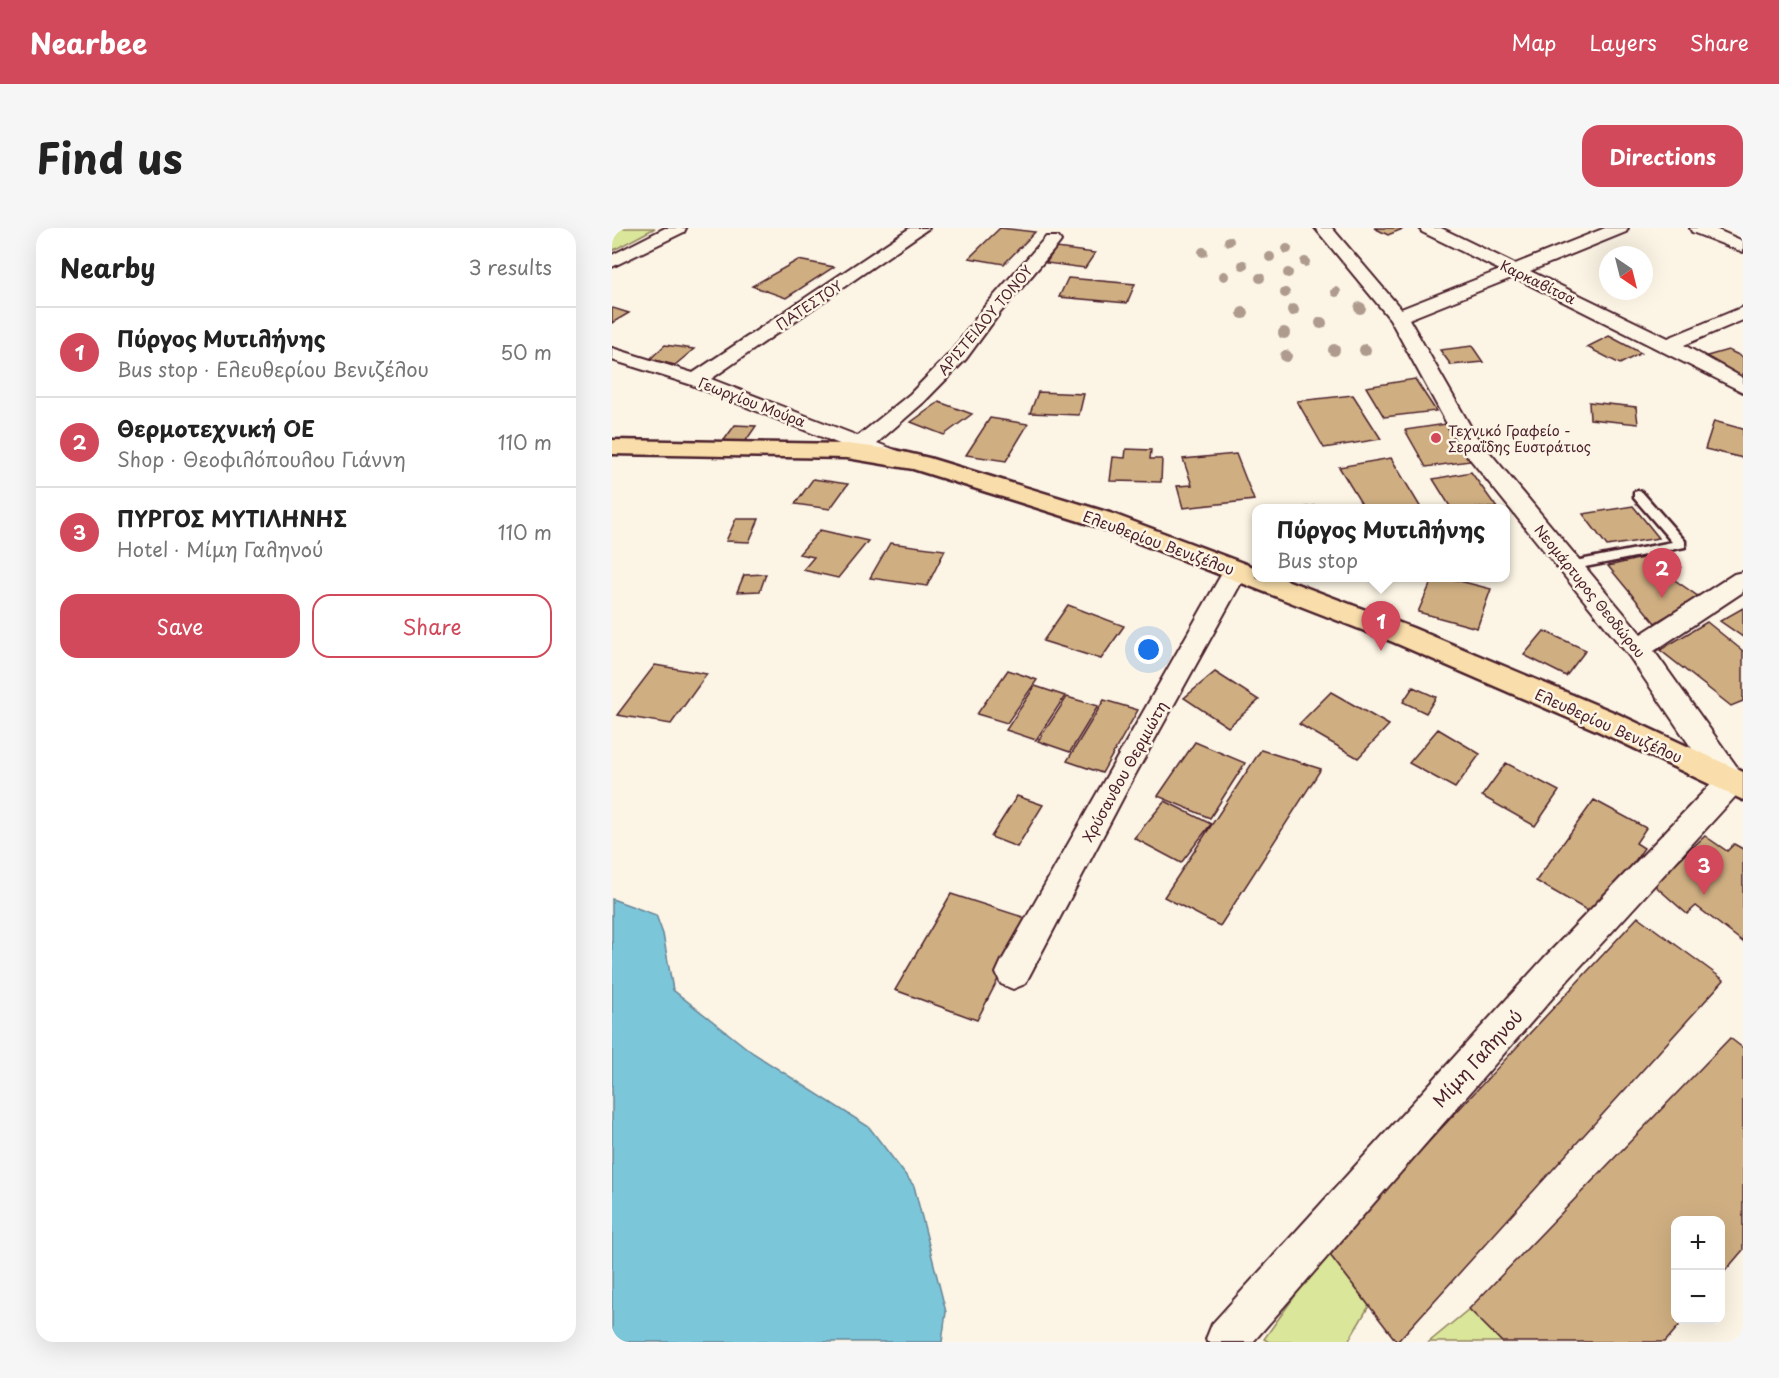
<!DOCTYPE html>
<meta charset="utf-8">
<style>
body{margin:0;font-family:"Playpen Sans",sans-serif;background:#f6f6f6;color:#222}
.controls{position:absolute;right:18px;bottom:18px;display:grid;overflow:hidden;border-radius:12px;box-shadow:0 6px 24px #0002}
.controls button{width:54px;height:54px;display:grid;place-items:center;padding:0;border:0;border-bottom:2px solid #e0e0e0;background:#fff;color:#222;font:30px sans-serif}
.compass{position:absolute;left:987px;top:18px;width:54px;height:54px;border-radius:50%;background:#fff;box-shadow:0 6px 24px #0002;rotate:145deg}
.you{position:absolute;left:537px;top:422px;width:21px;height:21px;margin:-15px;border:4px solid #fff;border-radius:50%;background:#1a73e8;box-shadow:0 0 0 9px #1a73e833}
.badge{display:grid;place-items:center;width:39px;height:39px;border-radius:50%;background:#d1495b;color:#fff;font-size:20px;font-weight:700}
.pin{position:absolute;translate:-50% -50px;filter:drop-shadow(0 2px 3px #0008)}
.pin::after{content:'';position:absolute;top:32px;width:21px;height:18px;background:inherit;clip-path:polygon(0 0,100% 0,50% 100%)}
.popup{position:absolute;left:640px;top:276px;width:258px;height:78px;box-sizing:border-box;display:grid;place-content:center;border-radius:12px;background:#fff;filter:drop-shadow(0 2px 4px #0005);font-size:20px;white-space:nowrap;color:#767676}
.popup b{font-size:22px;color:#222}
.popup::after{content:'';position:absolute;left:50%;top:100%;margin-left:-12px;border:12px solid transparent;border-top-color:#fff}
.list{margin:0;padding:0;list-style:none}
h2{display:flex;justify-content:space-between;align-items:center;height:78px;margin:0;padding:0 24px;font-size:26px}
h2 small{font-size:20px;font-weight:400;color:#767676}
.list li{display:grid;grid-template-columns:39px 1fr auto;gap:18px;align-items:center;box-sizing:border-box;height:90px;padding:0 24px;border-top:2px solid #e0e0e0}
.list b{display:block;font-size:22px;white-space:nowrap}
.list p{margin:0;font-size:20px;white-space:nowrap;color:#767676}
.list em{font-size:20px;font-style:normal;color:#767676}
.actions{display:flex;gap:12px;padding:18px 24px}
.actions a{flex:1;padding:14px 0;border:2px solid #d1495b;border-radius:18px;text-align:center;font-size:21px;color:#d1495b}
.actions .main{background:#d1495b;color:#fff}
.map{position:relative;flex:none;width:1131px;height:1114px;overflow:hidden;border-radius:18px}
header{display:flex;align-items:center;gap:36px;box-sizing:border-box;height:84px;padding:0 30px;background:#d1495b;color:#fff}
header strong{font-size:28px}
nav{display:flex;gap:33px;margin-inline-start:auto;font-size:21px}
.intro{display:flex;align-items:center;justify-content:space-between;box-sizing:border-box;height:144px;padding:0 36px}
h1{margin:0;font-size:42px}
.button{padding:15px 27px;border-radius:18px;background:#d1495b;color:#fff;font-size:21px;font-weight:700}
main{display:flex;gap:36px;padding:0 36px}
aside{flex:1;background:#fff;border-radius:18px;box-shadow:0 6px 24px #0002}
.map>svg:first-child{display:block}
</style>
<header>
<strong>Nearbee</strong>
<nav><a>Map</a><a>Layers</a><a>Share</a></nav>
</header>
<div class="intro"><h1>Find us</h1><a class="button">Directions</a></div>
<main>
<aside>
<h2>Nearby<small>3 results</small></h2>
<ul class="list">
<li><span class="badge">1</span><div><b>Πύργος Μυτιλήνης</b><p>Bus stop · Ελευθερίου Βενιζέλου</p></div><em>50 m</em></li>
<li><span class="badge">2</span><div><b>Θερμοτεχνική ΟΕ</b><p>Shop · Θεοφιλόπουλου Γιάννη</p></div><em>110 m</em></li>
<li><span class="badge">3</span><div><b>ΠΥΡΓΟΣ ΜΥΤΙΛΗΝΗΣ</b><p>Hotel · Μίμη Γαληνού</p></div><em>110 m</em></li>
</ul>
<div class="actions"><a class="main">Save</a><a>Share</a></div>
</aside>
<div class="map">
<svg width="1131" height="1114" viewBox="0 0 1131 1114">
<rect width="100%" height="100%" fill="#fcf5e5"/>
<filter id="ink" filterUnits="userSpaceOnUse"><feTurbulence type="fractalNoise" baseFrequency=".0167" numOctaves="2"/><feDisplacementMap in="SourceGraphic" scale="12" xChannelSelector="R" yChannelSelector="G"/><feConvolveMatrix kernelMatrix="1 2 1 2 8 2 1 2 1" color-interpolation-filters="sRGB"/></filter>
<g filter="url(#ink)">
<path fill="#dae699" stroke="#928262" stroke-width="1.5" d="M0 0H43L0 23Z
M715 1023 757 1078 736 1114H657L652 1111Z
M857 1081 890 1114H817Z"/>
<path fill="#7bc6da" stroke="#678394" stroke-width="1.5" d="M0 671 44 687 51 706 61 762 141 825 257 899 302 958 334 1084 330 1114H0Z"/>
<path fill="#cfaf82" stroke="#4a1f2b" stroke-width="1.5" d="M388 0 423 4 392 36 357 30Z
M762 0H793L776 7Z
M444 20 483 25 473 40 434 35Z
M186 32 222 39 174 70 140 58Z
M456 50 523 56 515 75 447 69Z
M0 81 1 80 17 85 0 95Z
M997 108 1029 125 1008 136 975 119Z
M53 117 82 121 63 137 38 131Z
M860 118 871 134 839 137 828 122Z
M1116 122 1131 129V153L1088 130Z
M803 151 824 183 772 189 754 159Z
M426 164 472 166 467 187 418 185Z
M741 167 769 211 712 220 685 173Z
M327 174 360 186 332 207 299 194Z
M977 174 1024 179 1026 196 978 191Z
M378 190 416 196 394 233 354 227Z
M1102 193 1131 201V230L1093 221Z
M834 196 858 233 814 239 793 202Z
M123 197 144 198 131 217 110 215Z
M514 221 539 222 538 231H550L549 254 498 253 501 229 513 230Z
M624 226 642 272 571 280 565 258 580 257 571 231Z
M779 230 809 280H752L727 239Z
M859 244 885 280H839L821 251Z
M201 251 236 256 218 281 183 276Z
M729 274 733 280H691Z
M1021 278 1047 310 995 318 971 286Z
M124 291H147L137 314 114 313Z
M208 302 256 313 226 350 191 342 202 329 187 326Z
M278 315 333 322 315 358 258 350Z
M1052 325 1069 339 1057 348 1087 369 1043 395 996 338Z
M154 346 148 363 125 364 132 347Z
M821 350H836L879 361 865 400 806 384Z
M456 377 512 398 489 431 431 413Z
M1131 380V409L1108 393Z
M1095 394 1131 423V473L1119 478 1048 422Z
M932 403 974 422 954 448 912 427Z
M43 437 95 446 59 496 5 487Z
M396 442 425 452 395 495 365 486Z
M603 444 647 472 616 499 572 470Z
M423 458 453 468 424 512 394 502Z
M801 459 824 469 814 485 791 474Z
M719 464 777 497 746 530 687 496Z
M455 469 486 478 458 524 426 513Z
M492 472 526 482 490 545 455 533Z
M826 501 868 526 843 560 797 535Z
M583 514 633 535 598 590 546 568Z
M649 522 709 541 608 698 552 669Z
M894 535 947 563 923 598 870 568Z
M405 568 431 577 405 619 379 609Z
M982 572 1034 600 1024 615 1032 620 985 688 924 653Z
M553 573 599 596 569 635 522 610Z
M1093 608 1115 623 1122 616 1131 621V714L1084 678 1075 686 1041 656Z
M339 666 417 691 365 792 283 762Z
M1026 689 1112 752 785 1114 715 1023Z
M1118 810 1131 820V1022L1108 1049V992H1064V1092H1072L1053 1114H890L857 1081Z"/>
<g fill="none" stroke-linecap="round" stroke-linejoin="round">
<g stroke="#4a1f2b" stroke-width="5">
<path id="service" d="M1026 263 1030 264 1073 313V319L958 342 954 341 952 338 958 334 1060 314 1022 270V264Z"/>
</g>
<g stroke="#4a1f2b" stroke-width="4">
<path id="minor" d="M53 0H74L72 4 0 39V27Z
M298 0H317L99 151 246 208 298 166 340 123 373 78 434 9H446L449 13 446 17 387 86 354 131 312 174 265 215 286 223 289 228 286 233 278 235 270 233 77 156 0 132V120L81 145Z
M703 0H720L789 81 888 42 810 4 808 0H829L903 36 993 0H1016L1014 4 918 43 1056 110 1131 79V92L1072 117 1131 150V164L902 49 797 91 864 208 1029 406 1122 346 1131 344V364L1042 423 1130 546 1131 560 956 752 641 1114H595L594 1111 600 1096 932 730 1102 553 1017 428 846 216 778 91Z
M1078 0H1101L1131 13V24L1080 4Z
M626 335 635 337 638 343 628 357 523 547 413 756 401 761 389 756 384 745 389 734 609 347 617 337Z"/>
</g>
<g stroke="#4a1f2b" stroke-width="5">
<path id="primary" d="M0 212 235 216 278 221 317 230 501 286 644 340V350H669L801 400 1006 486 1131 544V572L984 502 781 414 483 298 301 241 235 230 0 226Z"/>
</g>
<use href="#service" fill="#fcf5e5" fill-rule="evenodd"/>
<use href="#minor" fill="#fcf5e5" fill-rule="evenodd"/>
<use href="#primary" fill="#f9deab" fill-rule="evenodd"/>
</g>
<g fill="#ae9b8e">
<circle cx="617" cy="13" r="5"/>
<circle cx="675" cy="21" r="5"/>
<circle cx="591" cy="24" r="5"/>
<circle cx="658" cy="29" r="5"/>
<circle cx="693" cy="34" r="5"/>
<circle cx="631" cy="37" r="5"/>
<circle cx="676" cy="45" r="5"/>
<circle cx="612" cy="48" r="5"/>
<circle cx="648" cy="50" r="5"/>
<circle cx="724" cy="64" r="5"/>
<circle cx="673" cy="65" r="5"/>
<circle cx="748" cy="80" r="6"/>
<circle cx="681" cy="82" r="6"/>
<circle cx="631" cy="85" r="6"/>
<circle cx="709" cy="95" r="6"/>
<circle cx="672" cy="105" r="6"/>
<circle cx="722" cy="122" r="6"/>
<circle cx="753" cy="122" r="6"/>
<circle cx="674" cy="128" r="6"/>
</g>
</g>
<circle fill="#d1495b" stroke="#fcf5e5" stroke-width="2" cx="824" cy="210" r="6"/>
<g text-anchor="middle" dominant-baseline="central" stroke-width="5" stroke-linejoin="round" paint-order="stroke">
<g font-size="14" fill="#4a1f2b" stroke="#fcf5e5">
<text transform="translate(926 54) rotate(26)">Καρκαβίτσα</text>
<text transform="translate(197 77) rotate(-34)">ΠΑΤΕΣΤΟΥ</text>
<text transform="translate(373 92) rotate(-50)">ΑΡΙΣΤΕΙΔΟΥ ΤΟΝΟΥ</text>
<text transform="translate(140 174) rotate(21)">Γεωργίου Μούρα</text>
<text transform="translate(978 363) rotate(51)">Νεομάρτυρος Θεοδώρου</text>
</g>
<g font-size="14" fill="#4a1f2b" stroke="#fcf5e5" text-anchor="start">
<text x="836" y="202">Τεχνικό Γραφείο -<tspan x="836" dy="16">Σεραΐδης Ευστράτιος</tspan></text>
</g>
<g font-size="15" fill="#4a1f2b" stroke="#fcf5e5">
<text transform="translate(547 314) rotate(20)">Ελευθερίου Βενιζέλου</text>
<text transform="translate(997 497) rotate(24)">Ελευθερίου Βενιζέλου</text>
<text transform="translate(512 543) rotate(-61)">Χρύσανθου Θερμιώτη</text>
</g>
<g font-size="18" fill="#4a1f2b" stroke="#fcf5e5">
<text transform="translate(865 830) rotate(-48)">Μίμη Γαληνού</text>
</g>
</g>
</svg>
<div class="controls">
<button>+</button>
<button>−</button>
</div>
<svg class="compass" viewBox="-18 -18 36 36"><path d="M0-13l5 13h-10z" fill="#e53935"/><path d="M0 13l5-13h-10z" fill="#767676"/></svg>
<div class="you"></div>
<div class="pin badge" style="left:769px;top:423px">1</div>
<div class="popup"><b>Πύργος Μυτιλήνης</b>Bus stop</div>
<div class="pin badge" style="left:1050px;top:370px">2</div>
<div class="pin badge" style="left:1092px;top:667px">3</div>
</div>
</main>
